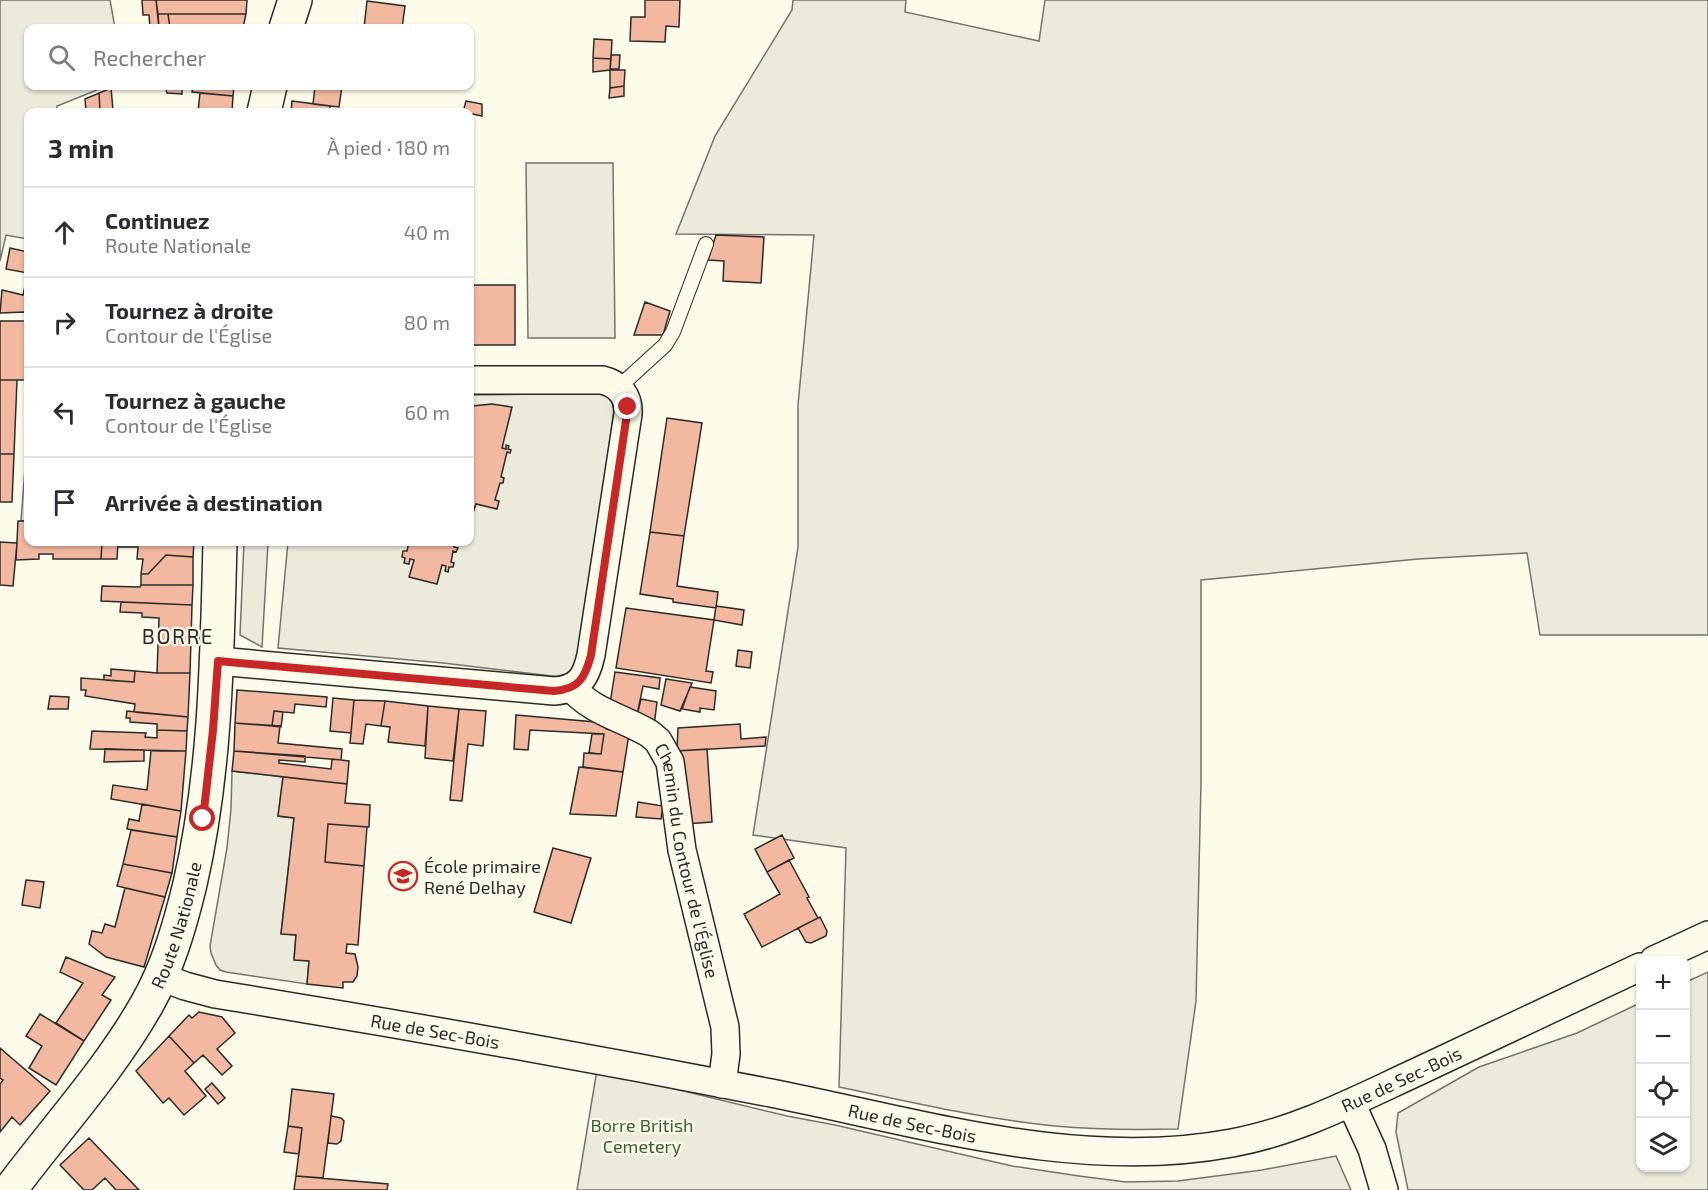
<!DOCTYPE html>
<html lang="fr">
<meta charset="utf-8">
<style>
body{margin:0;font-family:"Exo 2",sans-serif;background:#f7f7f7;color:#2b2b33}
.controls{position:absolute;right:18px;bottom:18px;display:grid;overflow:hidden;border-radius:12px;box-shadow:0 2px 4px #0004}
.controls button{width:54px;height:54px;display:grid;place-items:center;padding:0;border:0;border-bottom:2px solid #e1e1e2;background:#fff;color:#2b2b33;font:30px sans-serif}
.stop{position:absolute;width:18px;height:18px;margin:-14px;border:4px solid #c62828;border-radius:50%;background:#fff}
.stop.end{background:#c62828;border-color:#fff;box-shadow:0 2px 6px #0008}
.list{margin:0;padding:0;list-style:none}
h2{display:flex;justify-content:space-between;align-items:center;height:78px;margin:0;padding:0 24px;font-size:26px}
h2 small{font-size:20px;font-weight:400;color:#7c7c81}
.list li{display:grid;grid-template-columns:39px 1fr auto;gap:18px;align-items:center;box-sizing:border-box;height:90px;padding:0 24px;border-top:2px solid #e1e1e2}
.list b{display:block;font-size:22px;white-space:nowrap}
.list p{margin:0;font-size:20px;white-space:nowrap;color:#7c7c81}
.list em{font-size:20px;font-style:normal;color:#7c7c81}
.icon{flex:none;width:33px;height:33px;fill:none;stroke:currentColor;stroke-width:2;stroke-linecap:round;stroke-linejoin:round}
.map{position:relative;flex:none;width:1708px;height:1190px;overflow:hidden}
.search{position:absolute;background:#fff;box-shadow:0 2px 4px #0004;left:24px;top:24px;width:450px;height:66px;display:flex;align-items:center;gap:15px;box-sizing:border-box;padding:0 21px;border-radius:12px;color:#7c7c81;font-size:22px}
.panel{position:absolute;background:#fff;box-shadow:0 2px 4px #0004;left:24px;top:108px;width:450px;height:438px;border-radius:12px}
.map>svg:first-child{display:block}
</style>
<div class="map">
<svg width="1708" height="1190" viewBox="0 0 1708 1190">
<rect width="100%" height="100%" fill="#fdfbea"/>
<path fill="#ecebdb" stroke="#74746e" stroke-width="1.5" d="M0 0H110L115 28H28V86H107L57 106V112H28V239L6 235 0 261Z
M793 0H906L905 12 1039 41 1045 0H1708V635H1540L1527 553 1418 559 1201 580V782L1196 1001 1178 1129C1137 1130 1096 1130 1055 1126 982 1119 911 1102 839 1087L846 848 753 835 798 547V405L814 235 676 234 715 136 792 10Z
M526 163H613L615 338H528Z
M605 393 611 399 614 410 578 664 571 673 560 677 443 663 278 648 288 542H470V395Z
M1708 972V1190H1408L1396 1132 1398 1113 1479 1067 1577 1033 1640 1003V1168H1686V982Z
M597 1070 787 1116 835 1125 1012 1166 1079 1176 1126 1182 1178 1181 1262 1170 1336 1156 1351 1190H577Z"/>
<path fill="#eceadb" stroke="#74746e" stroke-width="1.5" d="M28 375V521H21L26 455Z
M244 542H266L268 543 262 647 240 635Z
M232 771 283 777 278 816 294 818 281 933 296 935 294 959 309 961 307 984 226 972 220 970 216 965 211 953 210 946 227 848 231 809Z"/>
<path fill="#f2b8a0" stroke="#2b2b2b" stroke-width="1.5" d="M142 0H156L159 28H150L149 15H143Z
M156 0H247L246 14H158Z
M645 0H680L679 27 666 26 665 42 630 41 631 17H645Z
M367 1 405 6 402 28H364Z
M158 14H168L170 28H159Z
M168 14H246L243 28H170Z
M594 39 612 40 611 59 593 58Z
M611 55H620L619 69H610Z
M593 58 611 59 610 70 593 72Z
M610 70H625L624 86 610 88Z
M165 86H182V94L167 93Z
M193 86H234L233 96 192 92Z
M315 86H342L339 107 313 104Z
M624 86V96L609 98 610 88Z
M111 88 113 110 100 111 99 93Z
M99 93 100 111H86L85 99Z
M200 93 233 96 232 112H198Z
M292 101 330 106 329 112H291Z
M466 101 482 104V116L463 112Z
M716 235 764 237 761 283 723 281 724 261 708 260Z
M10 248 28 252V314L24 312 0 313 2 290 23 295 28 273 6 269Z
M470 285H515V345H470Z
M645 302 670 311 663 335H634Z
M0 321H28V380H0Z
M0 380H17L14 454H0Z
M492 404 512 407 502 448 506 449V445L509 446 508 449 511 450 510 453 507 452 501 477 504 478 503 483H500L495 500 499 501 497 509 476 504 473 513H470V409L472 406Z
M667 418 702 423 684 536 650 532Z
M0 454H14L12 502H0Z
M18 521H28V542H102L101 559H53V554H39V559L16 560Z
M650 532 684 536 677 586 718 592 716 608 673 602V599L640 594Z
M0 542 17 543 13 586 0 585Z
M102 542H118L117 559H101Z
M118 542H194L193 557 166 555 148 574H141L143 559H137L138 547H118Z
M409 542H456L454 547 458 548 456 552 453 551 451 562 454 563 453 567H449L448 572 445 571 446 566 442 565 437 584 409 577 414 560 410 559 409 564 404 563 405 558 402 557 403 551H407Z
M166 555 193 557V585H141V574H148Z
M141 585H193L192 605 101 601 102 586 140 587Z
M121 602 192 605 190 673H157L159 618 142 617V613L120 612Z
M716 606 744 610 742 625 714 620Z
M626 608 714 620 706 671 713 672 711 683 616 668Z
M738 650 752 652 750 668 736 666Z
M111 669 135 671 134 682 104 680V675L111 676Z
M135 671 157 673H190L188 717 134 712 135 704 85 696 86 690H81V678L134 682Z
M615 672 660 678 659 689 643 686 636 720 609 710Z
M666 679 692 683 680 711 661 705Z
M690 687 716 691 714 710 700 708V712L682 709Z
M237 690 327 697 326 707 295 704 294 713 274 711 272 726 235 723Z
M50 696 69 697 68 709H48Z
M333 698 354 700 351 733 330 731Z
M641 699 657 702 654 726 636 720Z
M354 700 385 701 381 726 366 724 363 744 350 743Z
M385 701 428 706 425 746 388 742 390 727 381 726Z
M428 706 459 709 453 761 425 758Z
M459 709 486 711 483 746 468 744 462 801 450 800Z
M127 711 188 717 187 731 157 730V724L130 722V718H126Z
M274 711 283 712 281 727 272 726Z
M516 715 607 723 606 729 629 734 623 772 583 767 584 753 601 754 604 734 530 730 528 750 514 749Z
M235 723 280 726 278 743 342 749 341 760 234 751Z
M740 724 741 739 766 737 765 746 677 751 678 728Z
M157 730 187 731 186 751 90 749 92 731 146 733 145 737 157 738Z
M592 734H604L601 754 589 753Z
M105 749 144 750V761L104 762Z
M707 749 712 822 685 824 677 751Z
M151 751H186L181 811 111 799 113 785 147 790Z
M234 751 305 756V762L279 760V763L331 769 332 759 349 761 347 784 232 771Z
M579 767 623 772 616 816 570 814Z
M283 777 347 784 345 803 370 805 369 827 328 824 325 862 364 866 358 945 347 944 346 953 355 954 358 967 357 976 353 982H343V988L307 984 309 961 294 960 296 935 281 934 294 818 278 816Z
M638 802 663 806 661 819 636 817Z
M142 804 181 811 177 837 127 829 129 819 139 821Z
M328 824 367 827 364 866 325 862Z
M131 830 177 837 172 873 123 864Z
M782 835 794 858 767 872 755 849Z
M553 848 591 858 571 923 534 912Z
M789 860 809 897 807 898 818 918 762 947 744 914 780 894 767 872Z
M123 864 172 873 165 897 117 886Z
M26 880 44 882 40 908 22 905Z
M125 888 165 897 144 967 106 957 89 944 92 931 102 933 105 924 115 927Z
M820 917 827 931 826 936 811 943 806 942 798 928Z
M66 957 115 977 102 995 111 1000 84 1041 56 1023 83 983 60 972Z
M199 1012 222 1017 235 1033 217 1049 232 1066 222 1075 203 1055 194 1063 169 1036 189 1015 192 1018Z
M40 1014 84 1041 56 1085 29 1068 42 1046 26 1036Z
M169 1036 194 1063 185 1071 206 1096 184 1115 169 1098 163 1103 136 1071Z
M0 1048 50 1091 20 1125 12 1117 0 1132V1084L3 1080 0 1078Z
M212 1083 225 1098 218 1104 205 1089Z
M292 1089 334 1094 323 1178 296 1176 302 1128 288 1126Z
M331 1116 341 1118 344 1121 341 1141 337 1144 328 1143Z
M288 1126 302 1128 299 1154 284 1152Z
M89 1138 139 1190H116L105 1178 92 1190H84L60 1165Z
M296 1176 388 1184 387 1190H294Z"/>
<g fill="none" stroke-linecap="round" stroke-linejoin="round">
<g stroke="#2b2b2b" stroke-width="16">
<path id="service" d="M619 387 665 345 673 332 706 244"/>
</g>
<g stroke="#2b2b2b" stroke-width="30">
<g id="minor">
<path d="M218 661 554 691C579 689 586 678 591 655L628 414C629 397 620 384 602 380H470"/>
<path id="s1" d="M572 688C592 712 624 718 650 734L658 741 670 762 682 850 725 1027 726 1054 722 1084"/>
<path d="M1654 960 1708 935"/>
<path id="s2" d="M161 977 185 986 215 994C401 1024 586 1057 771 1093 922 1123 1078 1172 1232 1143 1298 1131 1358 1099 1419 1071 1492 1036 1567 1002 1640 967"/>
<path d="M1351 1103 1372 1149 1384 1190"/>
</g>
</g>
<g stroke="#2b2b2b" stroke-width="36">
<g id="tertiary">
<path d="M286 28 295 0"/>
<path d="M264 112 270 86"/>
<path id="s3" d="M10 1190C56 1128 109 1071 147 1004 168 967 180 925 190 884 216 771 217 657 220 542"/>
</g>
</g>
<use href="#service" stroke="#fdfbea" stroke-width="14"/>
<use href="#minor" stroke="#fdfbea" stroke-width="27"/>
<use href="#tertiary" stroke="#fdfbea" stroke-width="33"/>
</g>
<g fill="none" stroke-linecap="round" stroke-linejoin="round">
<path stroke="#c62828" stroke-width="8" d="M203 819 213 730 218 661 554 691C579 689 585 678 591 655L628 407"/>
</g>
<defs>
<g id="school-ring" transform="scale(1.5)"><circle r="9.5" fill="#fdfbea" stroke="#c62828" stroke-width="1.5"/><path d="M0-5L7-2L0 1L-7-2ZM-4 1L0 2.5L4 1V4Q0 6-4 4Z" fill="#c62828"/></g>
</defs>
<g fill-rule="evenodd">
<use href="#school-ring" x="403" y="876"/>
</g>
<g text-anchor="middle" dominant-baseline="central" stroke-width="4.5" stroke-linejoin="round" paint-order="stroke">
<g font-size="18" fill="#2b2b2b" stroke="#fdfbea">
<text stroke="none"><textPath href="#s1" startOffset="226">Chemin du Contour de l'Église</textPath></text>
<text stroke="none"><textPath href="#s3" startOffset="316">Route Nationale</textPath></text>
<text stroke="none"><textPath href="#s2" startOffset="280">Rue de Sec-Bois</textPath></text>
<text stroke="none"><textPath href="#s2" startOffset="1270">Rue de Sec-Bois</textPath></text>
<text stroke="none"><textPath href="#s2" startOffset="766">Rue de Sec-Bois</textPath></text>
</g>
<g font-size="18" fill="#2b2b2b" stroke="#fdfbea" text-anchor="start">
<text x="424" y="866">École primaire<tspan x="424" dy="21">René Delhay</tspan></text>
</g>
<g font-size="18" fill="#34623c" stroke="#fdfbea">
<text x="642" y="1125">Borre British<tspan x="642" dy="21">Cemetery</tspan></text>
</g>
<g font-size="21" letter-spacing="1.5" fill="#2b2b2b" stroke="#fdfbea">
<text x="178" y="635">BORRE</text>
</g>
</g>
</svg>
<div class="controls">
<button>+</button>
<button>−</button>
<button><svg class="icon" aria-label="locate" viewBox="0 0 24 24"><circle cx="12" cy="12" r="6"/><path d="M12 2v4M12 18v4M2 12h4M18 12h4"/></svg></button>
<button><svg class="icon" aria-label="layers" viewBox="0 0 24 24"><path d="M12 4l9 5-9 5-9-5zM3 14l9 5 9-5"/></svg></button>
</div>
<div class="stop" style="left:203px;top:819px"></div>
<div class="stop end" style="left:628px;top:407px"></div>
<div class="search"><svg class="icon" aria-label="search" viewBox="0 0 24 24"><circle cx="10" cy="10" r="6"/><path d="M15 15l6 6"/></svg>Rechercher</div>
<section class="panel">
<h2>3 min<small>À pied · 180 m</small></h2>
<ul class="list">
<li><svg class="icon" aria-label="ahead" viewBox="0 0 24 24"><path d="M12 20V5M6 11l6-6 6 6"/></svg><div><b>Continuez</b><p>Route Nationale</p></div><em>40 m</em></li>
<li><svg class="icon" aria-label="right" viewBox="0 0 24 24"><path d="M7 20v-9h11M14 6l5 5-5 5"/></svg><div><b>Tournez à droite</b><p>Contour de l'Église</p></div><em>80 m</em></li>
<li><svg class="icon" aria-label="left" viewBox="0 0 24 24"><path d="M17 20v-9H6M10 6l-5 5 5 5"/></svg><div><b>Tournez à gauche</b><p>Contour de l'Église</p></div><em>60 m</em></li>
<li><svg class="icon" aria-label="arrive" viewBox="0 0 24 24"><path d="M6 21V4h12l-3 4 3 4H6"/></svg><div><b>Arrivée à destination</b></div></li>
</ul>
</section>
</div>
